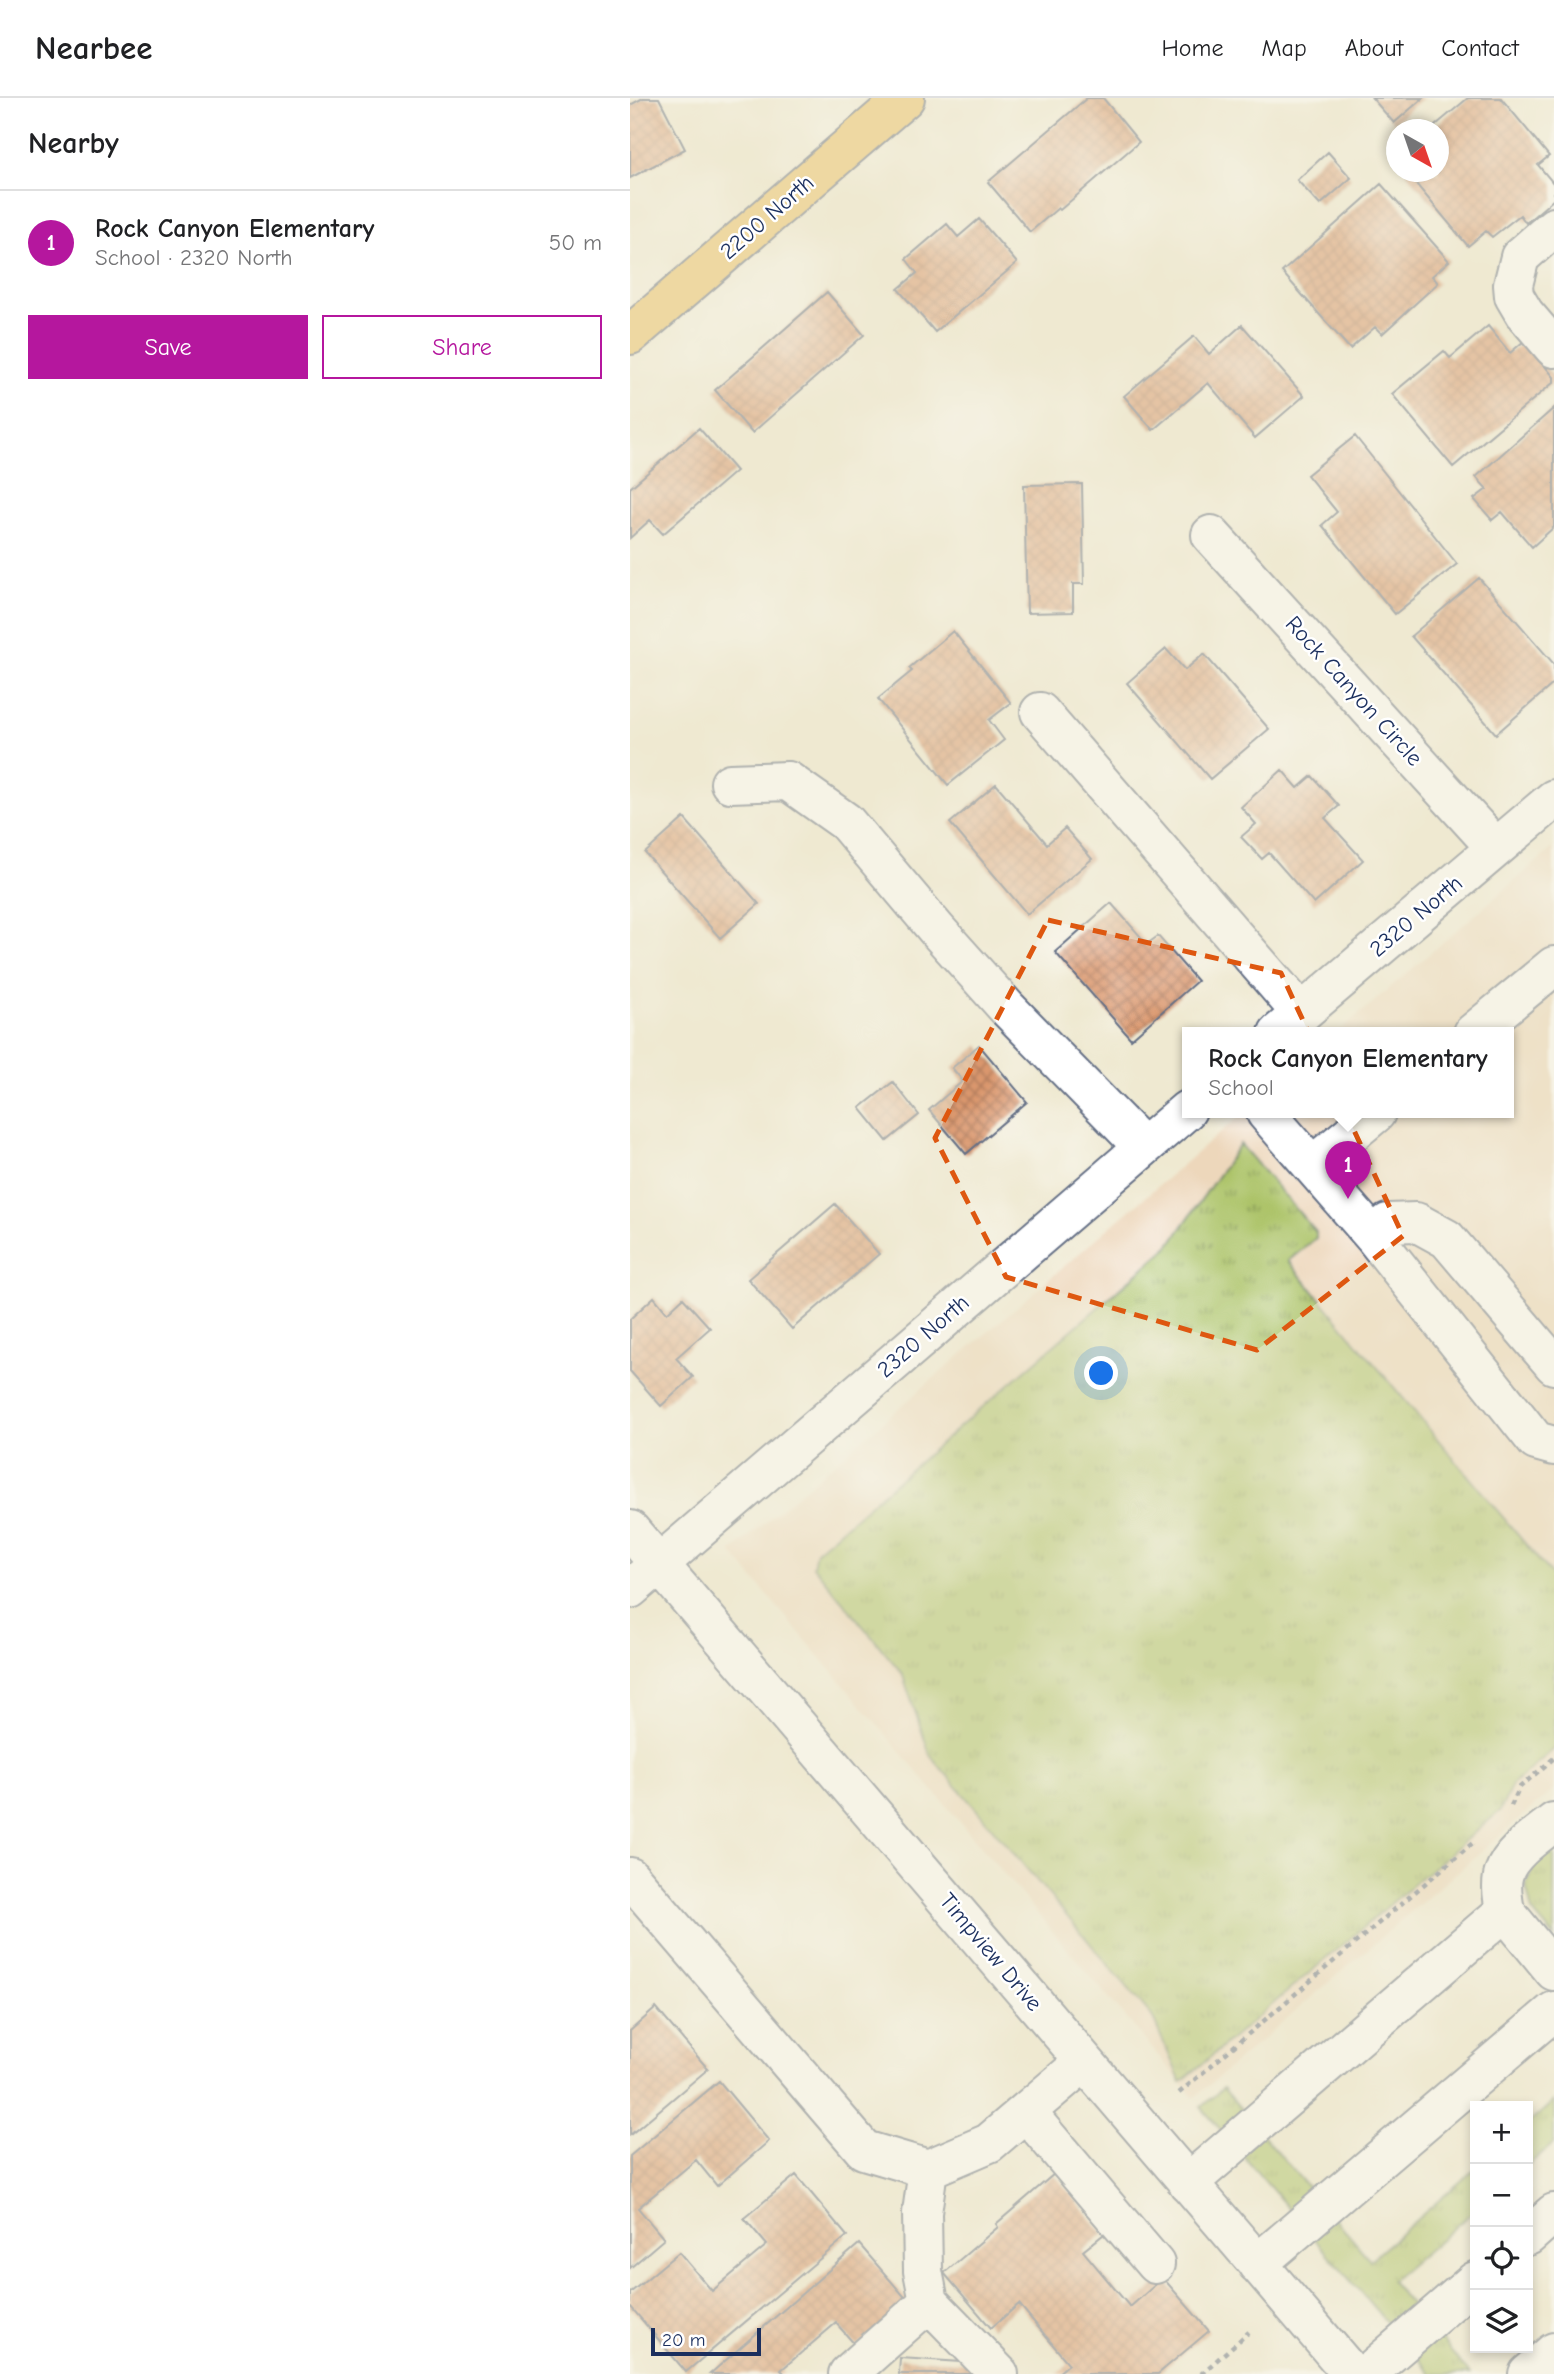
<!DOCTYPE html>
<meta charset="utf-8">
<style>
body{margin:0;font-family:"Comic Neue",sans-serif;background:#f6f6f6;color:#202124}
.controls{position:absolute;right:21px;bottom:21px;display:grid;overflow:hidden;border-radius:0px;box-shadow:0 4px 10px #0003}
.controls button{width:63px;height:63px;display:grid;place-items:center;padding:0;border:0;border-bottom:2px solid #e0e0e0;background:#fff;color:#202124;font:35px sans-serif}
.compass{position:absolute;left:756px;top:21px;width:63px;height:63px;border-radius:50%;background:#fff;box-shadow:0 4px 10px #0003;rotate:140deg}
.scale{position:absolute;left:21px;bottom:18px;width:110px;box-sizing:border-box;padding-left:7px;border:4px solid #1b2f5e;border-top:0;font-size:19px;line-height:24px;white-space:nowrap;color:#1b2f5e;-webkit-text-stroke:5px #fff;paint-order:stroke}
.you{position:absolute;left:472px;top:1276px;width:24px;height:24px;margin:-18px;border:5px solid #fff;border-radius:50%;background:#1a73e8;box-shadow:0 0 0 10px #1a73e833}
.badge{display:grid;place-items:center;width:46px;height:46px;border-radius:50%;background:#b5179e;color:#fff;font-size:23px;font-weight:700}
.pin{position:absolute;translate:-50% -58px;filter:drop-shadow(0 2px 4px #0008)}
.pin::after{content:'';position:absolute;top:37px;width:24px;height:21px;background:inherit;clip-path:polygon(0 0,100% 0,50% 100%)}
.popup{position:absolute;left:552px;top:929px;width:332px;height:91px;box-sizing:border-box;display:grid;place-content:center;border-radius:0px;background:#fff;filter:drop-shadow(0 2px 5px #0005);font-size:23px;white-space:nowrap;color:#757577}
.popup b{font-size:26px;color:#202124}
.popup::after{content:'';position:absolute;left:50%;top:100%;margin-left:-14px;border:14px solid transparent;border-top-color:#fff}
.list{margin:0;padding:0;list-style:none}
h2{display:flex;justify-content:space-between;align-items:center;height:91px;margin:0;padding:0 28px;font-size:30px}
h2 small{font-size:23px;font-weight:400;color:#757577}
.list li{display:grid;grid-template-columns:46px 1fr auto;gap:21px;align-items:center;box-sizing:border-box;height:105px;padding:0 28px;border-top:2px solid #e0e0e0}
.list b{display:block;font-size:26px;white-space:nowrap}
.list p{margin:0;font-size:23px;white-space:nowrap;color:#757577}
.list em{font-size:23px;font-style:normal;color:#757577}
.actions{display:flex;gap:14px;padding:21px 28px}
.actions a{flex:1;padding:16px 0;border:2px solid #b5179e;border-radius:0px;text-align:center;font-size:24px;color:#b5179e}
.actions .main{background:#b5179e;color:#fff}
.icon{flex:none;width:38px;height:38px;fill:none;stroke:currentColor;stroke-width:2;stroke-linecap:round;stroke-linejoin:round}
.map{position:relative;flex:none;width:924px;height:2276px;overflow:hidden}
header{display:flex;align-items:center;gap:42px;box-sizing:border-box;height:98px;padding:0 35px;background:#fff;border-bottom:2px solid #e0e0e0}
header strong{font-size:33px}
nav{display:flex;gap:38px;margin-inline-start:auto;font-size:24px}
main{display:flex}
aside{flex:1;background:#fff}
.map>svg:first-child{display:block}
</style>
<header>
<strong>Nearbee</strong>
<nav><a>Home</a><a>Map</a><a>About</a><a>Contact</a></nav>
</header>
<main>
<aside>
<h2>Nearby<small></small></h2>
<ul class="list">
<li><span class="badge">1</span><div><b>Rock Canyon Elementary</b><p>School · 2320 North</p></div><em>50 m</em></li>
</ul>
<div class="actions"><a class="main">Save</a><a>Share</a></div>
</aside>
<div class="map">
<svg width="924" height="2276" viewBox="0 0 924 2276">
<defs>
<pattern id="grass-tufts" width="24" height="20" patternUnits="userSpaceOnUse" patternTransform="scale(1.75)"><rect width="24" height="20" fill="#acc367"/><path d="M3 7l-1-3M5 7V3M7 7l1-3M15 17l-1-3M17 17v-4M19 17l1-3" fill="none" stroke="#8b9f58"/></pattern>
<pattern id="building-cross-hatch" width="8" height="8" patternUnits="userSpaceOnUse" patternTransform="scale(1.75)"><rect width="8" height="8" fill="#da976d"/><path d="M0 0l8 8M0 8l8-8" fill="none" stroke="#b07c5d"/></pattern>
</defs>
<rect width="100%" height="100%" fill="#fff"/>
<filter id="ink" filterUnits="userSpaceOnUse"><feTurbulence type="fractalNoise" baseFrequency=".0143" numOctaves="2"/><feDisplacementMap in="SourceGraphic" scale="14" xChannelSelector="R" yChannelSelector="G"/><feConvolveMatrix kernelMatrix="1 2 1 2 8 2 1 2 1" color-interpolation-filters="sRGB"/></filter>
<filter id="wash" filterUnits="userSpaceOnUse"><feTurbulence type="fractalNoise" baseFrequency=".00686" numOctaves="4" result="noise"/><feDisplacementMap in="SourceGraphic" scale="28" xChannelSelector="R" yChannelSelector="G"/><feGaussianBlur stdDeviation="1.57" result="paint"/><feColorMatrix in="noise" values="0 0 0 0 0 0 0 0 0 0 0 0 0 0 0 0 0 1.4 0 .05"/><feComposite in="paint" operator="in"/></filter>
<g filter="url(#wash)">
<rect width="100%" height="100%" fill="#efe9d1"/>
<path fill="#edd7bb" d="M924 749V1691L564 2000 101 1454 613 1015H879V935H707Z"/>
<path fill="url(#grass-tufts)" stroke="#647962" stroke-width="2" d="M610 1046 686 1134V1140L658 1163 924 1480V1651L882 1687 870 1713 551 1984 522 1918 300 1657 272 1575 183 1468 186 1453 539 1148Z
M924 1748V1839L902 1813 896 1788 906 1763Z
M593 1990 740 2162 845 2071V2112L761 2183 840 2276H801L571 2009Z
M924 2003V2045L898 2067V2026Z"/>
<g id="blocks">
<path fill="url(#building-cross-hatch)" d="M13 0H29L55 51 0 80V7Z
M457 0H473L509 44 430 112 428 110 400 134 358 84Z
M742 0H793L764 25Z
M838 0H871L919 58 908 67 924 86V101L896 125 890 117 862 139 856 133 838 148 776 74H808V32H800Z
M698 54 721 80 690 107 667 82Z
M751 86 819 163 802 178 808 185 752 236 745 229 720 251 652 174Z
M349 121 387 165 305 234 268 191 287 175 276 161 317 126 328 139Z
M197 194 234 237 122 335 85 292Z
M612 227 674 298 625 340 578 285 523 332 494 298 564 238 579 256Z
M858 228 880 255 894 243 924 279V284L823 369 762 296 814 253 820 260Z
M924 310V429L902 449 872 414 862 422 844 401 857 391 846 379Z
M69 330 106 373 33 436 20 422 0 440V390Z
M725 338 827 466 765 516 692 427 707 414 677 377Z
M452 386 454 486H443V514L397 515 394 387Z
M849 480 924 566V585L866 636 781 538Z
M323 533 381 605 359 622 374 642 318 687 248 601 282 573 279 570Z
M536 551 555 572 574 556 639 631 580 681 497 585Z
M652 672 668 690 682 678 709 708 695 720 733 762 684 806 639 755 632 761 611 739 626 726 611 709Z
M366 686 417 746 435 730 462 761 397 816 320 725Z
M54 720 129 806 90 840 15 755Z
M481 805 517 846 528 838 567 883 501 941 425 854Z
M349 947 397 1004 336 1056 299 1012 333 983 322 970Z
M263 984 289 1017 257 1043 230 1010Z
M205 1106 249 1156 162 1231 118 1181Z
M24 1199 37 1215 53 1200 80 1230 46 1260 63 1279 31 1308 0 1273V1221Z
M26 1910 78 1971 0 2037V1933Z
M89 1983 139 2043 87 2088 66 2062 8 2110 34 2141 0 2170V2058Z
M424 2076 474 2136 453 2153 500 2209 533 2180 579 2233 528 2276H427L439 2266 389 2206 361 2230 314 2175 368 2129 366 2126Z
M166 2077 217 2138 56 2274 0 2208V2195L49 2154 82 2193 137 2147 114 2120Z
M229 2146 279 2204 227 2249 206 2225 151 2272 155 2276H80Z
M270 2260 347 2265 346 2276H269Z"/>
</g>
</g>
<g filter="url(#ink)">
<use href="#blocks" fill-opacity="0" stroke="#657086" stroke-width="2"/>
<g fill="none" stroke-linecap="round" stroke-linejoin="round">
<g stroke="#657086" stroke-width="42">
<path id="minor" d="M924 129 890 159 883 187 884 198 894 215 924 250
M581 437 866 750
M410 614 671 915
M100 685 158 683 216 724 307 832 377 910 513 1049
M648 935 924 701
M843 935 924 868
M636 1015 744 1139 906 1343 924 1348
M682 1068 746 1015
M744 1139 758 1125 786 1124 817 1141 924 1267
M0 1432 722 2276
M0 1491 557 1012
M0 1779 234 2052 298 2071 359 2045 454 1964
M875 1813C873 1801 870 1787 874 1775 881 1754 908 1737 924 1724
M396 2014 525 2166
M298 2071 292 2115 293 2173 299 2204 369 2276
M558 2085 875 1813 924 1873
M898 2138 924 2115
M627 2166 924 1913
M218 2276 299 2204
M737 2276 845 2183
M898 2276 924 2254"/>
</g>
<g stroke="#657086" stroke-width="42">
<path id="major" d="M0 237 275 0"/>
</g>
<path stroke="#657086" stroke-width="4.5" stroke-dasharray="5 5" stroke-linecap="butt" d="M881 1708 890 1689 924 1660
M549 1995 845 1743
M571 2276 619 2234"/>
<use href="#minor" stroke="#fff" stroke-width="38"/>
<use href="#major" stroke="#eec469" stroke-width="38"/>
</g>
</g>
<path d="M0 0H924V2276H0ZM418 822 651 875 773 1138 627 1252 376 1179 305 1040Z" fill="#efe9d1" fill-opacity=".55" fill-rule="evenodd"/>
<path fill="none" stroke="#de5710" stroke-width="5" stroke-dasharray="14 9" stroke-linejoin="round" d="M418 822 651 875 773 1138 627 1252 376 1179 305 1040Z"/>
<g text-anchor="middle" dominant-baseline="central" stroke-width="5" stroke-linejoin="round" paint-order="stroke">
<g font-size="23" fill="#1b2f5e" stroke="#fff">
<text transform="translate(137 119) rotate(-41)">2200 North</text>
<text transform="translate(724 593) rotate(48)">Rock Canyon Circle</text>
<text transform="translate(786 818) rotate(-40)">2320 North</text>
<text transform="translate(293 1238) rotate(-41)">2320 North</text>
<text transform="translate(361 1854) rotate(50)">Timpview Drive</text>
</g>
</g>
</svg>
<div class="controls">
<button>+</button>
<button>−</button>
<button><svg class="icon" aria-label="locate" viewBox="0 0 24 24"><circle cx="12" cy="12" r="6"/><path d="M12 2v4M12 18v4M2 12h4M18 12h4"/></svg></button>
<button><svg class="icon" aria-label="layers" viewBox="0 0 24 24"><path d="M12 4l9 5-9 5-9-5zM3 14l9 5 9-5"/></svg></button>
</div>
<svg class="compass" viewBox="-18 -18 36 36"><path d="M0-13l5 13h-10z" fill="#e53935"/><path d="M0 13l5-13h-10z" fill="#757577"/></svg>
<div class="scale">20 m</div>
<div class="you"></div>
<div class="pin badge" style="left:718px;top:1101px">1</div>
<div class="popup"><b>Rock Canyon Elementary</b>School</div>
</div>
</main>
